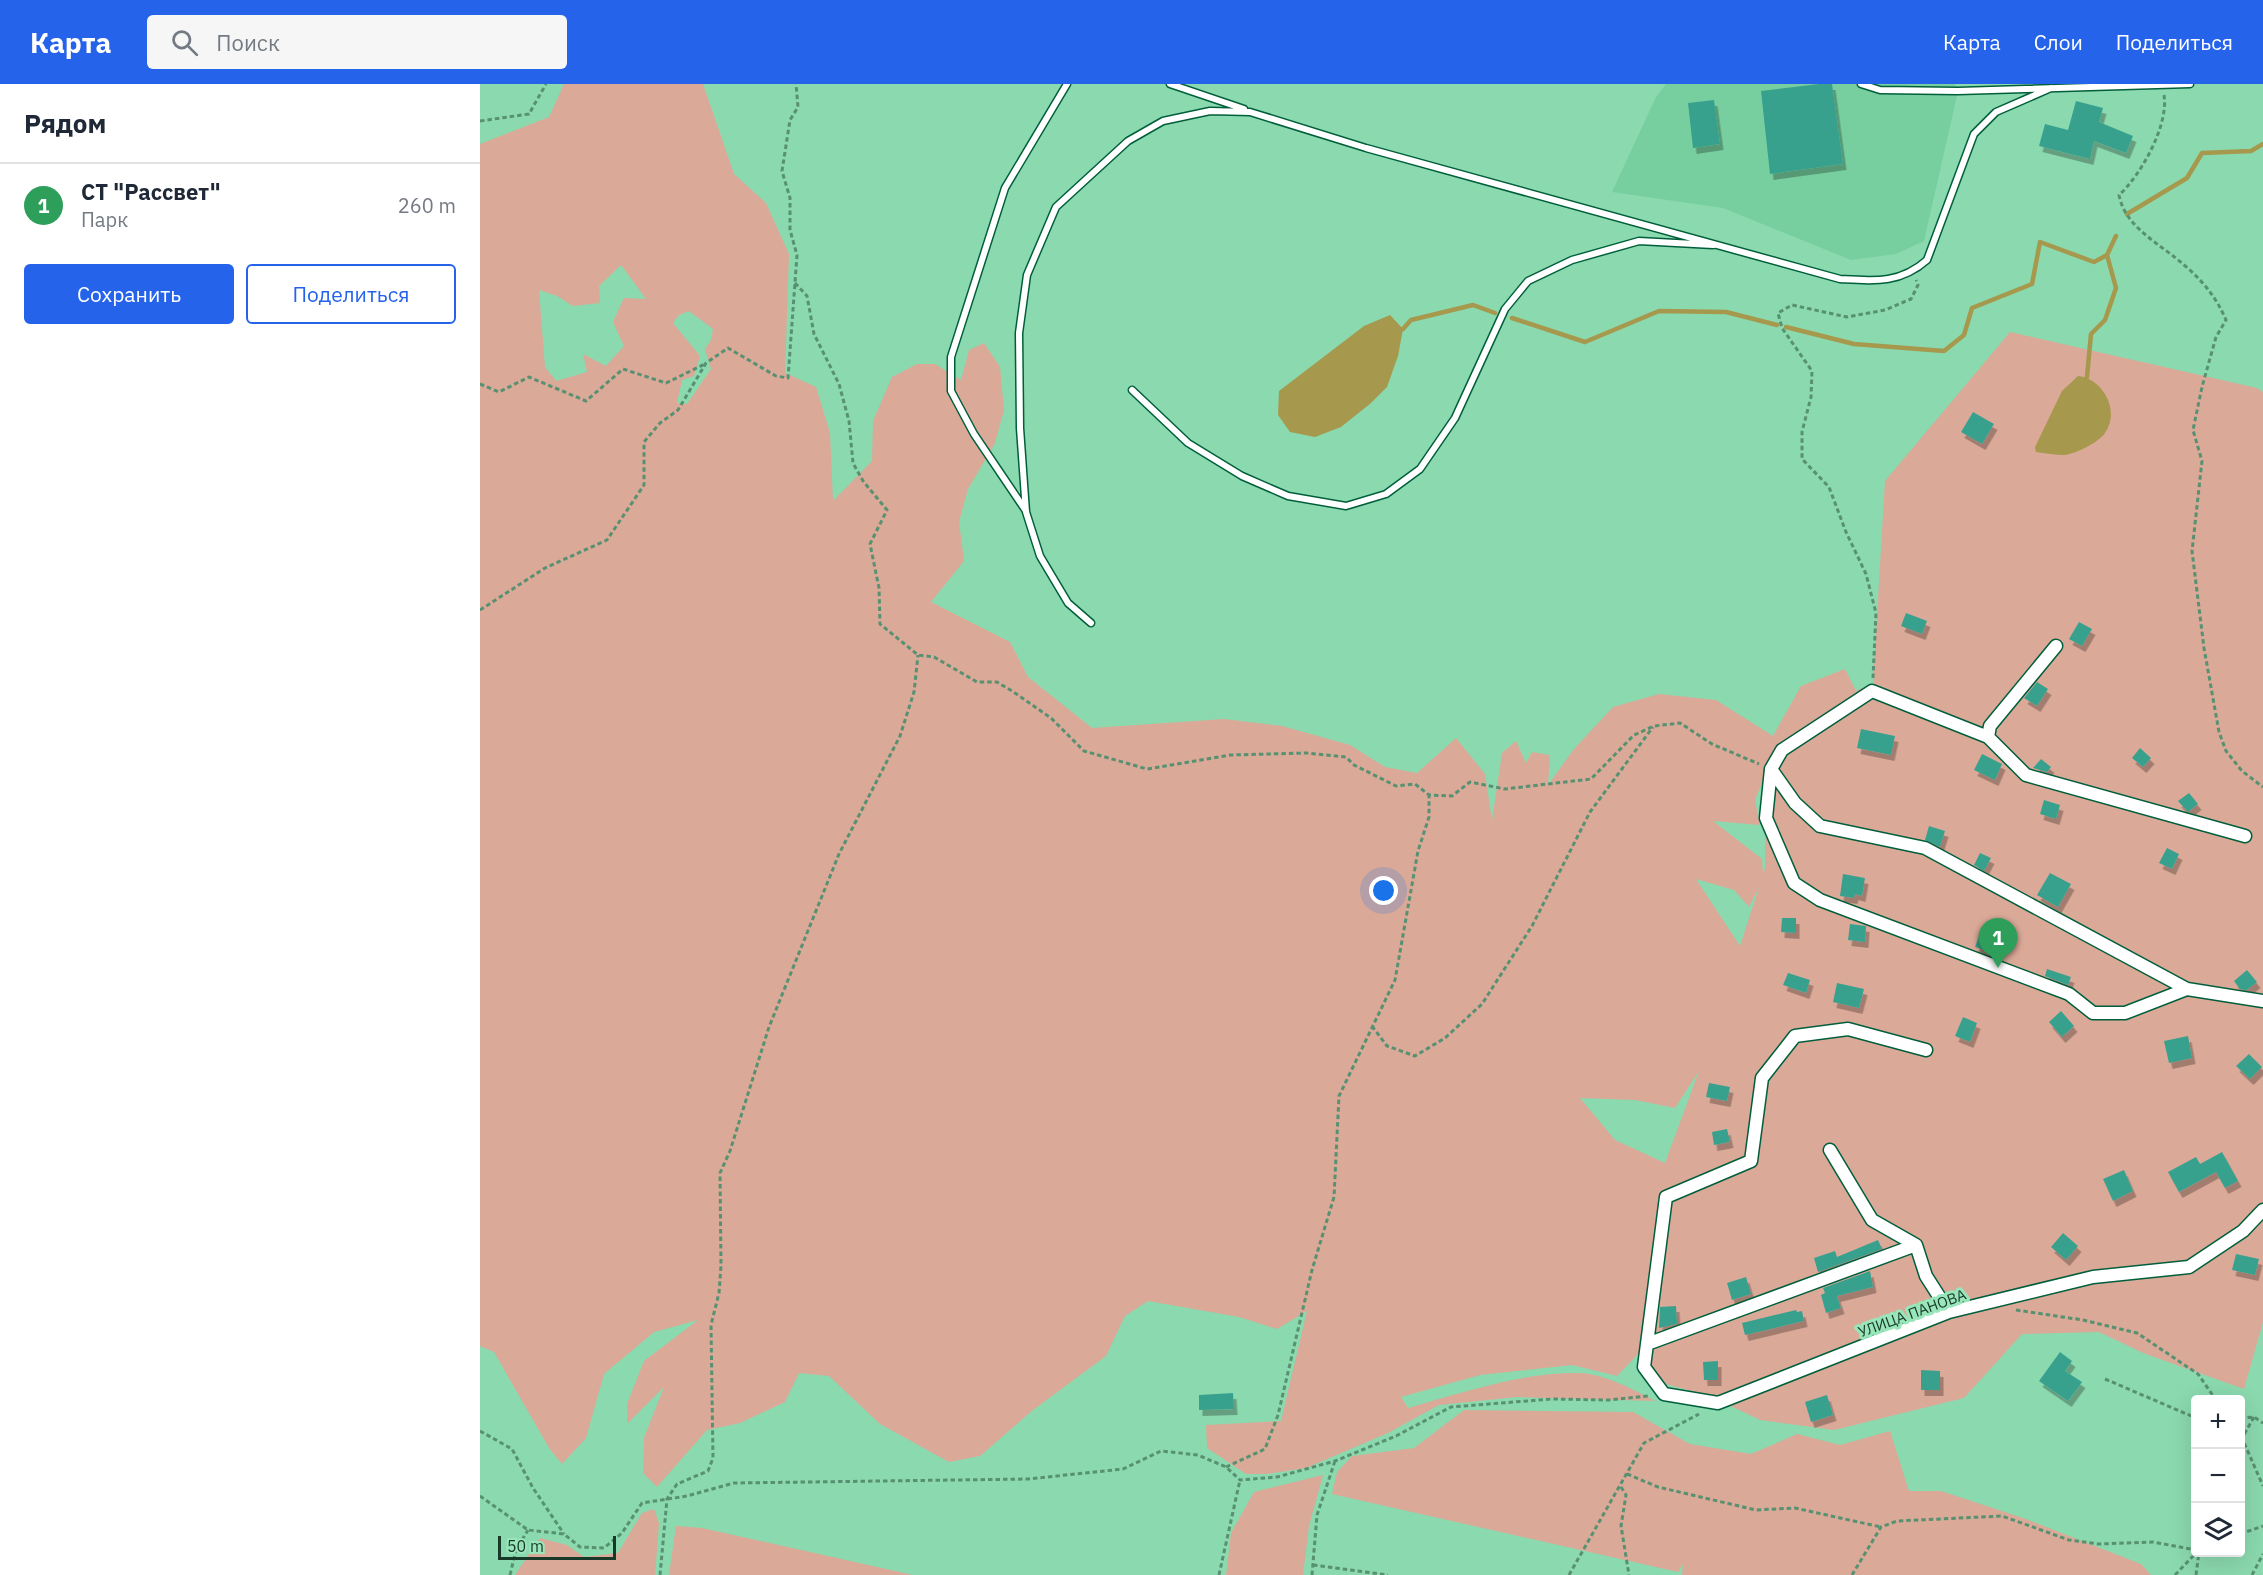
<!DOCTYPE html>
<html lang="ru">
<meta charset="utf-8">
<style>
body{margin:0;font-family:"IBM Plex Sans",sans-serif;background:#f6f6f7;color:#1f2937}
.controls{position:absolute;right:18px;bottom:18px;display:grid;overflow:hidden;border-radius:6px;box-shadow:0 6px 24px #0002}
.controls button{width:54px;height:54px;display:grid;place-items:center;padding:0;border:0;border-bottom:2px solid #e0e1e3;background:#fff;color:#1f2937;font:30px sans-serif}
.scale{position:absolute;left:18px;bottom:15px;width:118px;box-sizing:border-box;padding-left:6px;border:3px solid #193928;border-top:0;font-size:16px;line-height:21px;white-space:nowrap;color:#193928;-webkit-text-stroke:4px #98e6ba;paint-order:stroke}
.you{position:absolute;left:904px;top:807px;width:21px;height:21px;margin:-15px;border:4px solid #fff;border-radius:50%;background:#1a73e8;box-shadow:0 0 0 9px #1a73e833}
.badge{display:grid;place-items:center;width:39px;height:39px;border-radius:50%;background:#2563eb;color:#fff;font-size:20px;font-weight:700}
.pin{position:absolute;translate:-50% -50px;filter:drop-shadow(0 2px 3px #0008)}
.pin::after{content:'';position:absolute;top:32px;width:21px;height:18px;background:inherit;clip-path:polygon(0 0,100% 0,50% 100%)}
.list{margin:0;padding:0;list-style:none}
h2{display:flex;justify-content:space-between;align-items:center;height:78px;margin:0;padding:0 24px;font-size:26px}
h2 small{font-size:20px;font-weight:400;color:#747a83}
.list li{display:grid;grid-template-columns:39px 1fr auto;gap:18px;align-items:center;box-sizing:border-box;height:84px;padding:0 24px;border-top:2px solid #e0e1e3}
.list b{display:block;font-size:22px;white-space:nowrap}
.list p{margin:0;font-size:20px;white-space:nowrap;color:#747a83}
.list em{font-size:20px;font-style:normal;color:#747a83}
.actions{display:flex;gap:12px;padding:18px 24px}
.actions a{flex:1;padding:14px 0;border:2px solid #2563eb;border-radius:6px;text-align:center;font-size:21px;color:#2563eb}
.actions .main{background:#2563eb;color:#fff}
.icon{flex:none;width:33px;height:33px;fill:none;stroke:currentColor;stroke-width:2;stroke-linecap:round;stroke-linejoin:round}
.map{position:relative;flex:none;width:1783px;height:1491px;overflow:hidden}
header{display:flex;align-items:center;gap:36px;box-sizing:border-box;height:84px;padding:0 30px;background:#2563eb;color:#fff}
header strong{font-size:28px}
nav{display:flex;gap:33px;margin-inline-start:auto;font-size:21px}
.search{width:420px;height:54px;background:#f6f6f7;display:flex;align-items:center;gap:15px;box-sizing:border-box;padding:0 21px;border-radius:6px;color:#747a83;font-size:22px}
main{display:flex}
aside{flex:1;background:#fff}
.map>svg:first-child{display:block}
</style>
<header>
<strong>Карта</strong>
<div class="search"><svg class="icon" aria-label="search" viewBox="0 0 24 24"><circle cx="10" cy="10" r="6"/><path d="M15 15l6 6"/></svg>Поиск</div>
<nav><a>Карта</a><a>Слои</a><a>Поделиться</a></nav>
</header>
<main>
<aside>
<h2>Рядом<small></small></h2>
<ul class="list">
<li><span class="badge" style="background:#2e9e5b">1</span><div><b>СТ &quot;Рассвет&quot;</b><p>Парк</p></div><em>260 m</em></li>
</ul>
<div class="actions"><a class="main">Сохранить</a><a>Поделиться</a></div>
</aside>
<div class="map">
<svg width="1783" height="1491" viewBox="0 0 1783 1491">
<defs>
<filter id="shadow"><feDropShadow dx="3.5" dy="6" stdDeviation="0" flood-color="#0004"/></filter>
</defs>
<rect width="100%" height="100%" fill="#8bd9ae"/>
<path fill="#77cfa0" d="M1186 0H1475L1478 7 1444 157 1416 170 1371 176 1243 124 1132 108 1176 13Z"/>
<path fill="#dba998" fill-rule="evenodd" d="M84 0H223L254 90 286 119 309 170 305 289 336 303 350 349 353 417 392 377 393 337 412 293 437 280H455L481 296 489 266 504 259 520 283 524 326 515 359 488 405 479 438 484 477 451 518 530 558 548 593 612 644 744 635 802 642 870 661 905 683 937 689 976 654 1005 690 1012 736 1022 669 1036 657 1046 679 1052 668 1070 671 1068 701 1094 665 1133 623 1179 610 1236 616 1293 652 1321 602 1365 585 1376 607 1393 599 1405 397 1530 248 1777 304 1783 308V1238L1764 1305 1663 1269 1619 1248 1542 1250 1484 1314 1354 1346 1280 1336 1230 1312 1178 1298 1158 1270 1137 1292 1092 1281 1000 1291 921 1313 928 1324C981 1309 1043 1288 1099 1289 1122 1289 1155 1306 1175 1317L1037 1313 959 1321 908 1349 826 1384 787 1390H766L727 1364 726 1341 801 1337 827 1227 797 1245 759 1233 668 1217 645 1232 626 1272 553 1326 500 1372 469 1378 400 1340 349 1292 319 1289 305 1318 260 1339 227 1346 177 1403 163 1389 164 1354 184 1303 147 1340V1320L164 1277 218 1236 174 1248 124 1290 106 1354 82 1380 69 1364 14 1268 0 1262V60L69 33ZM141 181 166 215 144 214 133 238 144 262 126 282 103 270 107 288 76 297 65 283 59 206 77 212 93 222 120 219 119 202ZM209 227 233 245 231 256 225 265 231 285 207 320 197 319 202 296 214 292 220 272 193 239 199 231ZM1286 689 1285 785 1283 789 1282 775 1233 737 1280 741 1275 716ZM1216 795 1254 806 1269 823 1279 803 1260 862ZM1219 987 1185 1079 1135 1056 1100 1014 1155 1016 1195 1024Z
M984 1326 1153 1328 1210 1360 1271 1370 1317 1350 1360 1361 1410 1347 1429 1407H1461L1543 1434 1661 1480 1671 1491H1202L1203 1480 1198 1488 852 1410 857 1388 872 1372 934 1364Z
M843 1391 829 1442 823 1491H746L751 1449 774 1408Z
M174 1425 179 1439 175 1491H35L60 1454 87 1461 104 1473 138 1469 162 1429Z
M196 1442 222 1444 433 1491H189Z"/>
<path fill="#a6984d" d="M910 231 923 245 918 272 907 303 891 319 861 343 835 353 810 348 798 331 799 307 884 242Z
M1598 292C1622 294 1641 326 1625 349 1619 358 1596 370 1584 371 1575 371 1565 369 1556 368L1555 363 1582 307Z"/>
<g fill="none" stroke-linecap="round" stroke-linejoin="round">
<path stroke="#a6984d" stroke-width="4.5" d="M1647 130 1707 94 1722 69 1771 67 1783 60
M1032 234 1105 258 1179 227 1246 228 1297 241
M1306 243 1374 260 1464 267 1484 251 1492 224 1552 200 1560 158 1614 178 1627 171 1636 152
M923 245 931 236 993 221 1015 229
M1607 293 1611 250 1625 236 1636 204 1627 171"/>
</g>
<path fill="#39a18e" filter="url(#shadow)" d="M1339 0H1352L1363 80 1290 90 1281 7Z
M1234 16 1240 60 1213 64 1208 19Z
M1596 17 1623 24 1619 38 1653 52 1646 69 1614 57 1610 75 1559 62 1565 40 1588 46Z
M1493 328 1514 340 1502 360 1481 348Z
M1426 529 1447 537 1442 550 1421 542Z
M1599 538 1612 545 1602 562 1589 555Z
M1557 598 1568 605 1557 622 1544 614Z
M1381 645 1415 652 1411 671 1377 664Z
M1660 664 1671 674 1663 683 1652 674Z
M1502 670 1522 680 1515 696 1494 686Z
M1561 675 1571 683 1567 688 1553 684Z
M1709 709 1718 720 1708 728 1698 717Z
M1564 716 1580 721 1576 735 1560 730Z
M1449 742 1465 747 1460 763 1445 756Z
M1687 764 1699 770 1692 785 1679 779Z
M1500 769 1511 774 1504 787 1494 781Z
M1570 789 1591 800 1578 823 1557 811Z
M1363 790 1385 794 1382 812 1375 810 1374 814 1360 812Z
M1302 834H1316V849L1301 848Z
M1370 840 1386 842 1385 858 1368 856Z
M1500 849 1515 855 1510 868 1495 863Z
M1567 885 1591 893 1588 901 1565 892Z
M1767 886 1777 898 1767 906 1760 905 1754 897Z
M1308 889 1330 896 1326 909 1303 901Z
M1357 899 1384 905 1379 924 1353 918Z
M1581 927 1594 942 1582 953 1569 938Z
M1483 933 1497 939 1490 958 1475 952Z
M1708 952 1712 974 1689 979 1684 957Z
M1769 970 1782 983 1770 995 1756 982Z
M1229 999 1250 1003 1247 1017 1226 1013Z
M1247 1045 1250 1058 1234 1061 1232 1048Z
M1742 1068 1758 1097 1745 1104 1736 1088 1699 1108 1688 1088 1716 1073 1720 1080Z
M1644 1086 1653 1107 1633 1117 1623 1095Z
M1583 1149 1598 1162 1586 1176 1571 1163Z
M1398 1156 1402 1165 1338 1188 1334 1174 1355 1167 1357 1173Z
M1756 1170 1779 1175 1775 1191 1752 1186Z
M1390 1187 1393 1203 1357 1212 1361 1224 1346 1229 1341 1211 1345 1209 1343 1204Z
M1266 1193 1271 1210 1252 1216 1247 1199Z
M1196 1222 1197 1240 1179 1244 1180 1223Z
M1316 1226 1317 1228 1322 1227 1324 1237 1265 1251 1262 1239Z
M1580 1268 1592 1277 1585 1287 1602 1298 1588 1317 1559 1297Z
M1238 1277V1296H1224L1223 1278Z
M1441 1286 1460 1287V1306H1441Z
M753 1309 754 1325 719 1326V1311Z
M1347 1311 1353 1331 1331 1338 1325 1318Z"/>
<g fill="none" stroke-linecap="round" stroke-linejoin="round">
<g stroke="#005f3b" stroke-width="9">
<path id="service" d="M690 0 764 25
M1381 0 1400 6 1478 7 1710 0
M652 306 708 359 762 392 808 412 866 422 906 410 940 385 975 334 1025 225 1048 197 1092 176 1159 157 1233 161
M546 427 494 350 471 307V273L525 104 587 0
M611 539 588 519 560 472 546 428 540 344 539 249 547 191 576 123 648 57 683 37 730 27 770 28 886 64 1360 195C1394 197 1420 200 1447 176L1494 50 1516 28 1571 4"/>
</g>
<g stroke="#005f3b" stroke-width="15">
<path id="minor" d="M1508 653 1510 642 1576 562
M1291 685 1286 734 1314 799 1340 816 1589 910 1613 929H1645L1707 905
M1765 752 1546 691 1508 653 1392 607 1302 666 1291 685 1315 719 1340 742 1445 764 1707 905 1783 917
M1446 966 1368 945 1315 952 1282 994 1271 1077 1186 1113 1164 1283 1184 1310 1238 1319 1469 1228 1613 1193 1709 1183 1763 1147 1783 1126
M1350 1066 1392 1136 1436 1161
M1167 1260 1436 1161 1446 1192 1469 1228"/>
</g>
<path stroke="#589171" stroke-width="3" stroke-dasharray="4.5 3" stroke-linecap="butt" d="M1684 11C1689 41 1661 91 1639 111 1645 144 1681 160 1704 181 1723 197 1736 213 1746 236L1736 253 1722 303 1713 346 1722 377 1712 467 1724 564 1739 648 1746 667 1762 687 1783 703
M0 37 49 30 66 0
M315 199 327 212 334 250 359 300 369 337 373 379 383 397 407 426 390 460 399 504 400 540 438 571 454 573 497 598H517L532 607 571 634 604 667 667 685 750 671 827 669 866 673 874 681 916 702 935 700 949 711 972 712 990 698 1025 705 1111 695 1154 651 1174 642 1200 639 1232 660 1279 680
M0 300 19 308 49 293 106 317 143 285 186 299 225 280
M0 526 65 484 127 456 164 401V358L180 339 198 326 226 279 248 264 296 292 308 294 317 171 310 146V114L302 87 310 36 318 23 316 0
M1393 594 1396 529 1386 490 1366 448 1349 403 1322 375V348L1331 313 1332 287 1302 244 1298 229 1312 221 1367 233 1405 226 1431 215 1438 201 1436 196
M892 942 907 962 935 972 965 954 1002 920 1052 842 1110 728 1173 643
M1536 1226 1603 1236 1657 1249 1718 1290 1736 1316
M1625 1295 1716 1334
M1774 1333 1762 1354 1783 1402
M1760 1334 1774 1333 1783 1339
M0 1347 32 1365 53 1404 84 1450
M746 1383 785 1365 798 1331 832 1186 854 1113 859 1012 915 896 938 767 949 733V711
M1147 1390 1178 1403 1276 1426 1315 1424 1401 1443
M1141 1403 1146 1411 1141 1442 1149 1491
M0 1412 48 1446 84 1450 100 1463 124 1464 142 1449 162 1419 207 1412 254 1399 548 1395 643 1385 681 1367 718 1371 746 1383 760 1396 797 1393 855 1377 916 1352 971 1323 1072 1315 1129 1316 1168 1312
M1716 1424V1437
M1760 1450 1783 1442
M833 1481 908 1491
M30 1491 36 1466 48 1446
M180 1491 187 1415 197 1400 228 1387 233 1374 231 1241 239 1209 241 1182 240 1089 250 1067 289 943 359 770 420 652 434 608 438 571
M739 1491 760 1396
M832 1491 837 1431 855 1377
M1089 1491 1164 1359 1219 1330
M1372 1491 1401 1443 1417 1437 1522 1432 1589 1456 1619 1460 1673 1458 1716 1466
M1695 1491 1717 1468
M1716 1491 1719 1468
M1772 1491 1783 1470"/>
<use href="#service" stroke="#fff" stroke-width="6"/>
<use href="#minor" stroke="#fff" stroke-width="12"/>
</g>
<g text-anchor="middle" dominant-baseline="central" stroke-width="6" stroke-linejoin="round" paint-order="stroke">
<g font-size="15" fill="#193928" stroke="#98e6ba">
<text transform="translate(1432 1229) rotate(-20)">УЛИЦА ПАНОВА</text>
</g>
</g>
</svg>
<div class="controls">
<button>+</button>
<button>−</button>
<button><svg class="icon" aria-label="layers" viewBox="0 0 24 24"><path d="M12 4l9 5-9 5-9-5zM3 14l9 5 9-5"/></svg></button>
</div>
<div class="scale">50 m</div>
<div class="you"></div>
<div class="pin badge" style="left:1518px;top:884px;background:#2e9e5b">1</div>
</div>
</main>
